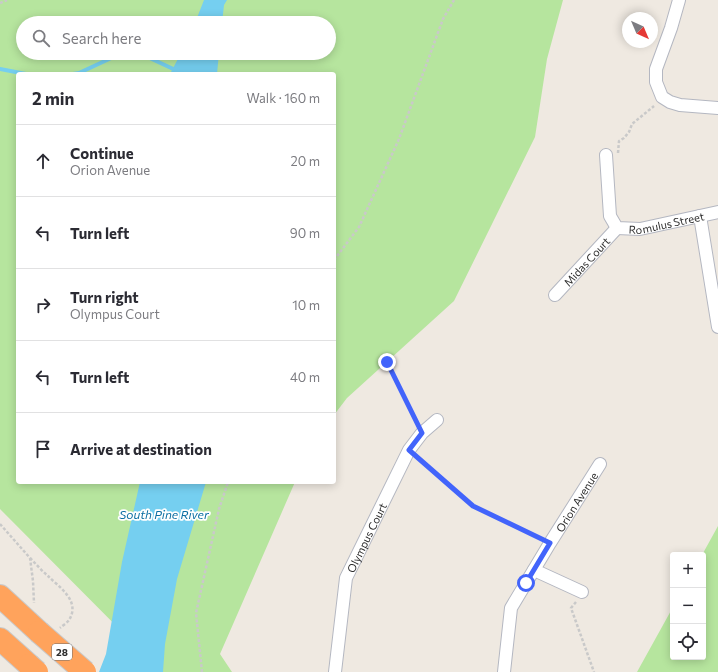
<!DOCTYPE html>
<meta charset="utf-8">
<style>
body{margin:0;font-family:Commissioner,sans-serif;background:#f7f7f7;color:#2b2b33}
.controls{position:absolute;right:12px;bottom:12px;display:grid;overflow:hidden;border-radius:4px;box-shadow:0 2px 10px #0003}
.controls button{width:36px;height:36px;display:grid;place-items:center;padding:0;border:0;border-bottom:1px solid #e1e1e2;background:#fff;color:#2b2b33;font:20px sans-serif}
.compass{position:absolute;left:622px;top:12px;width:36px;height:36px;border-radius:50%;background:#fff;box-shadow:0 2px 10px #0003;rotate:136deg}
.stop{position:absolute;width:12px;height:12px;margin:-9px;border:3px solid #4264fb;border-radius:50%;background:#fff}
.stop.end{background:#4264fb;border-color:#fff;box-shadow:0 1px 4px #0008}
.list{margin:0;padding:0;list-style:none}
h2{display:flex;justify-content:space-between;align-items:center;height:52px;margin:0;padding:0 16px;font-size:17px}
h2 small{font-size:13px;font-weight:400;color:#7c7c81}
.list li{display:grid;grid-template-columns:26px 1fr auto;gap:12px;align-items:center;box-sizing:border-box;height:72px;padding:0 16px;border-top:1px solid #e1e1e2}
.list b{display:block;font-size:15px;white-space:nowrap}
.list p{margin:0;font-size:13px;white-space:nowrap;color:#7c7c81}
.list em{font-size:13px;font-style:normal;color:#7c7c81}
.icon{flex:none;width:22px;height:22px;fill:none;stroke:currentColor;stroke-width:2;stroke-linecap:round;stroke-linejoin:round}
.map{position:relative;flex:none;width:718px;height:672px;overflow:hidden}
.search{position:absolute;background:#fff;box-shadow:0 2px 10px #0003;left:16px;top:16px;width:320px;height:44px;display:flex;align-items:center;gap:10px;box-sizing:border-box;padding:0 14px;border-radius:22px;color:#7c7c81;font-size:15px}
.panel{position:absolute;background:#fff;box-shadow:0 2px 10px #0003;left:16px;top:72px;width:320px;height:412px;border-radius:4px}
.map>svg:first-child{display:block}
</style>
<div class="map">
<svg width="718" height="672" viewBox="0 0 718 672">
<rect width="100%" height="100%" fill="#efe9e1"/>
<path fill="#b6e59e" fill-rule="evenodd" d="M0 0H563L547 59 535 137 454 301 347 398 334 415V74H18V482H295L220 654 232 672H162L0 509ZM23 23H329V53H23Z
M718 526V672H637L673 607V657H703V555H702Z"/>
<path fill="#75cff0" d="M204 0H227L224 5 222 23H195Z
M181 53H219L217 74H170Z
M140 482H206L177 579 165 644 163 672H99L106 654 122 562Z"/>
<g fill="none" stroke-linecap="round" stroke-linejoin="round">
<path stroke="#75cff0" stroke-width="4" d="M139 53 184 74
M0 69 26 74
M73 74 79 73 122 53"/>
<g stroke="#b4b7c1" stroke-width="14">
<g id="street">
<path d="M679 0 671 28 656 69V82L662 97 670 102 680 105 718 108"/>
<path id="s1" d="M606 155 610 216 617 228 640 229 718 212"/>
<path d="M700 216 718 327"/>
<path id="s2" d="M555 295 617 228"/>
<path d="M534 570 582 592"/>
<path id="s3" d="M335 672 346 578 409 450 422 433 437 420"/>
<path id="s4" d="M504 672 511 608 550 543 600 464"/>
</g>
</g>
<g stroke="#c9c9c9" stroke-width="24">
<path id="highway" d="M0 596 39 632
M0 639 29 665"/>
</g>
<path stroke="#c9c9c9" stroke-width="2.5" stroke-dasharray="3 2" stroke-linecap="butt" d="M0 3 7 0
M618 153 619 141 624 138 629 132 632 124 654 106
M334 260 359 227 399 139 443 19 454 0
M387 362 417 423
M419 458 473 506 540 538
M0 524 30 558 33 581 34 603
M30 558C36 564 42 571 48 576 59 587 81 601 69 620 67 623 62 626 60 628
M576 602 571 608 594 672
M202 672 196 613 219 509 228 482"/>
<use href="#street" stroke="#fff" stroke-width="12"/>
<use href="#highway" stroke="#ffa35c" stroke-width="22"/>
<g stroke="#c9c9c9" stroke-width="24" stroke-linecap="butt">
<path id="highway-bridge" d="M39 632 85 672
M29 665 37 672"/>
</g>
<use href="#highway-bridge" stroke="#ffa35c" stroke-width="22"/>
</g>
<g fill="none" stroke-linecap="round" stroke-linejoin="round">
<path stroke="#4264fb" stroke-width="5" d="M387 362 422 433 409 450 473 506 550 543 526 583"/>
</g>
<g text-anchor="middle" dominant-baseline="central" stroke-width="3.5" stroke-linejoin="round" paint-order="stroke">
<rect fill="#fff" stroke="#6d6d6d" stroke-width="1" x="52" y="644" width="20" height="16" rx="3"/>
<g font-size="10" font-weight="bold" fill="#2e2e2e">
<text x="62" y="652">28</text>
</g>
<g font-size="11" fill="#2e2e2e" stroke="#fff">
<text stroke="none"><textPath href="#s1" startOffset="125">Romulus Street</textPath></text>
<text stroke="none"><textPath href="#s2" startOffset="46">Midas Court</textPath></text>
<text stroke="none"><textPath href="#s4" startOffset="189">Orion Avenue</textPath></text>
<text stroke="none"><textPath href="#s3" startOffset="140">Olympus Court</textPath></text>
</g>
<g font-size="12" font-style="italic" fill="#0d6fa3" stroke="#fff">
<text x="164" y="514">South Pine River</text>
</g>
</g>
</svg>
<div class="controls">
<button>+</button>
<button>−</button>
<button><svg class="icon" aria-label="locate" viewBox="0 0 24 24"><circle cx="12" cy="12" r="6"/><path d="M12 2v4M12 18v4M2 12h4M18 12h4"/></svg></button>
</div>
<svg class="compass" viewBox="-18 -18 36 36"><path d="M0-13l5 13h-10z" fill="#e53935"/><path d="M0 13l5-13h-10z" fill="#7c7c81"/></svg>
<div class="stop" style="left:526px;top:583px"></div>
<div class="stop end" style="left:387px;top:362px"></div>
<div class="search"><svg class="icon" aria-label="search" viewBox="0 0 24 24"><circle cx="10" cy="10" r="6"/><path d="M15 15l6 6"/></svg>Search here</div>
<section class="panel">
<h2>2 min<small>Walk · 160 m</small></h2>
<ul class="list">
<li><svg class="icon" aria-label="ahead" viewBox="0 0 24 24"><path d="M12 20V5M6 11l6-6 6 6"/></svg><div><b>Continue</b><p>Orion Avenue</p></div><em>20 m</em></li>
<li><svg class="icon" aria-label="left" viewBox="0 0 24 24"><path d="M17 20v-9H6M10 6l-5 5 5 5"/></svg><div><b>Turn left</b></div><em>90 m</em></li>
<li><svg class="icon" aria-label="right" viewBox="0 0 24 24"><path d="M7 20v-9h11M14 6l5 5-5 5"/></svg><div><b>Turn right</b><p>Olympus Court</p></div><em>10 m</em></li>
<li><svg class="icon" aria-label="left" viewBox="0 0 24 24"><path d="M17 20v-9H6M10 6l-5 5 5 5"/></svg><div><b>Turn left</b></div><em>40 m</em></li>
<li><svg class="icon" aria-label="arrive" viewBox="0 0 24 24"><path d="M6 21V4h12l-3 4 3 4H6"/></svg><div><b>Arrive at destination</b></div></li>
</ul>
</section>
</div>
